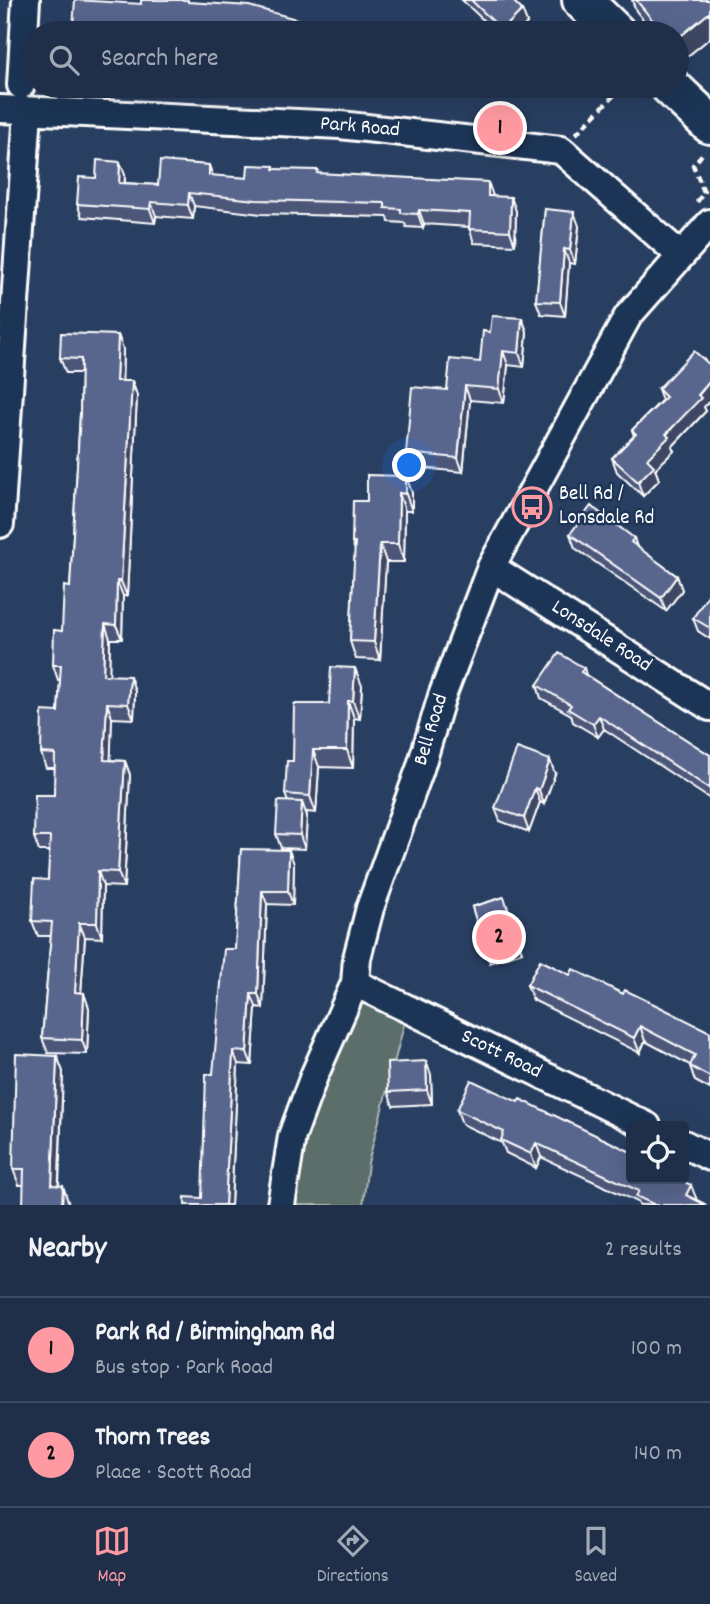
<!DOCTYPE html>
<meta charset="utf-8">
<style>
body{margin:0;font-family:Dekko,sans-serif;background:#273751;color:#f1f3f6}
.controls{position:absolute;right:21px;bottom:21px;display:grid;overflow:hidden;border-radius:7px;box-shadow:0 7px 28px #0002}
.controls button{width:63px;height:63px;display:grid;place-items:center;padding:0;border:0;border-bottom:2px solid #3c4a62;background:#1f2f4a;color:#f1f3f6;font:35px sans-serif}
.you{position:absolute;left:410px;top:466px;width:24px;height:24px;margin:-18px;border:5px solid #fff;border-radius:50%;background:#1a73e8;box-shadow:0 0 0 10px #1a73e833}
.badge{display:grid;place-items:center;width:46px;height:46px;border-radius:50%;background:#ff9aa2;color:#111;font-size:23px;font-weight:700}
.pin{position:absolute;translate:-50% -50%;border:4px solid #fff;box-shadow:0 2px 7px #0006}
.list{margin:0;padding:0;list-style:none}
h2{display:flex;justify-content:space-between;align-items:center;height:91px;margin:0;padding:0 28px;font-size:30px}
h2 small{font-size:23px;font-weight:400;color:#a1a9b5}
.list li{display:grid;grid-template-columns:46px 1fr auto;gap:21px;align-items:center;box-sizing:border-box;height:105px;padding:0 28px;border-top:2px solid #3c4a62}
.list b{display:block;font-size:26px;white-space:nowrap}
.list p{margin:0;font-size:23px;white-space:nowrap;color:#a1a9b5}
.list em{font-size:23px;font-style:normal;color:#a1a9b5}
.icon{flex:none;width:38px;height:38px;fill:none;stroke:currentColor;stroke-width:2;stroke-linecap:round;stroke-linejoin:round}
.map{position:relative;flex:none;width:710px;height:1205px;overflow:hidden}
.search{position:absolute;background:#1f2f4a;box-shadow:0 7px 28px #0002;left:21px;right:21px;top:21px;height:77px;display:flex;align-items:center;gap:18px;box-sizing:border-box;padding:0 24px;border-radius:38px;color:#a1a9b5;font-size:26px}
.sheet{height:301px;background:#1f2f4a}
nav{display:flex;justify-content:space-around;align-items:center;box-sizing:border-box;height:98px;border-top:2px solid #3c4a62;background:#1f2f4a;font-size:19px;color:#a1a9b5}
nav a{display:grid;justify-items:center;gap:4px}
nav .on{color:#ff9aa2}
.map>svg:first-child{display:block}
</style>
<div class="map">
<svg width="710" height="1205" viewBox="0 0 710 1205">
<rect width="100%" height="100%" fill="#293f62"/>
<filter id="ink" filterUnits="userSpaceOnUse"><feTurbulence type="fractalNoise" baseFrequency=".0143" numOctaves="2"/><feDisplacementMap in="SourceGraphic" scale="14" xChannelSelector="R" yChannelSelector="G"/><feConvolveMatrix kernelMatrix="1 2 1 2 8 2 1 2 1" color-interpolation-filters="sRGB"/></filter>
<g filter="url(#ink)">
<path fill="#5b6e6a" stroke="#adb6b4" stroke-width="2" d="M358 995 406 1017 368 1163 363 1205H292L303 1139Z"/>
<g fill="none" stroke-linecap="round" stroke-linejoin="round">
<g stroke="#fff" stroke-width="32">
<path id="minor" d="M21 85 26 0
M0 109 340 125 561 150 679 254
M0 524 28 111
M491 567 710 707
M355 983 647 1126
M684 1144 710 1157
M281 1205 292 1136 314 1076 355 983 357 958 370 908 420 769 442 696 491 567 628 316 710 223"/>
</g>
<g stroke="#fff" stroke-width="44">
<path id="highway" d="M582 0 616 33
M670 86 710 124"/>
</g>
<path stroke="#fff" stroke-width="4.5" stroke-dasharray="7 5" stroke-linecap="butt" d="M576 134 623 86
M697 202 704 192 693 165 704 152"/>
<use href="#minor" stroke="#1d3557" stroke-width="26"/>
<use href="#highway" stroke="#1d3557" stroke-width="38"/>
</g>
<path fill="#4c5779" stroke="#fff" stroke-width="2" d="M462 0H512L522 10 527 23 518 33H497Z
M632 0H710V38L679 63 677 61V33H654L636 11Z
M192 3 308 26 400 33H76L73 27 141 4Z
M274 166 275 169 319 174 493 196 516 211 515 245 474 243 469 227 424 224 423 228 406 227 405 223 389 222 388 217 261 214 194 206 193 219 156 216 155 223 82 217 77 204 96 178 125 175V183L158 185 213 176 247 178Z
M545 209 579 226 575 264 569 263 565 316 541 314 536 301Z
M522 318 527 332 524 367 508 365 504 403 470 400 463 472 411 467 406 453 447 390 480 362 490 332Z
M118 335 123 349 122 381H132L137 396 127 596H123L122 639H110L109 675 135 691 134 719 112 718 110 760 125 761 130 775 124 887 103 886 102 938 85 937 81 993 89 1008 87 1054 48 1053 42 1038 51 936H38L32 921 48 880 50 851H39L34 837 54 795 55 768H46L41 753 58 712 60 680H58L53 665 62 631 70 587 80 414 81 373H66L60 358Z
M658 389 704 407 706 411 672 447 674 451 655 469 659 480 643 496 617 472 612 458 634 436 632 430 662 400Z
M367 475 412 493V511H405L404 562H386L380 660 356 659 350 641 355 550 352 543 367 501Z
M570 534 634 538 637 547 677 576 682 590 666 611 575 548Z
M710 597V639L698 631 693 618Z
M584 668 586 675 710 755V799L604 729 598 737 573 722 571 715 541 698 537 685Z
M362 686 360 719 354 718 353 768 319 767 316 813 306 812 307 816 305 849 281 848 276 834 288 802 285 794 293 761 329 704Z
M555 774 544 804 540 802 529 832 500 821 495 808Z
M241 849 294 864 293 905 267 904 263 1008 256 1007 252 1065 238 1064 231 1205H185L202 1198 213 1074 235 949Z
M504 897 522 952 490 963 472 907Z
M570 975 623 994 710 1032V1089L695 1081 690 1066V1065L645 1041 640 1053 533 1000 527 985Z
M57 1056 63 1072 59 1186H63L68 1202 24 1185H19L13 1169Z
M426 1061 431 1075 432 1104 393 1106 388 1092Z
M457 1110 696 1198 695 1199 706 1205H639L638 1202 541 1157 536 1168 506 1153 502 1143 462 1124Z"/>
<path fill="#3e4763" stroke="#fff" stroke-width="2" d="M522 10 527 23 518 33H504L502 30Z
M710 12V38L679 63 677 58V39Z
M120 162 125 175 124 196 119 183Z
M209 165 214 179 209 175Z
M488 182 493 196H488Z
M189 193 194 206 193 219 188 205Z
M511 197 516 211 515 245 510 231Z
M151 202 156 216 155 223 150 209Z
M419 210 424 224 423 228 418 214Z
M574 212 579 226 575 264 570 250Z
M564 249 569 263 565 316 560 302Z
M522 318 527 332 524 367 519 353Z
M118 335 123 349 122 395 116 381Z
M503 351 508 365 504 403 499 389Z
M132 381 137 396 127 596 121 581Z
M710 381V401L704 407 706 411 672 447 674 451 655 469 659 480 643 496 638 482 647 459Z
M465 386 470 400 463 472 458 458Z
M406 476 412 493V511L406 494Z
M399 493 405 511 404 562 398 544Z
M380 544 386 562 380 660 374 642Z
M677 576 682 590 666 611 661 598Z
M117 581 123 596 122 639 116 625Z
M105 624 110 639 109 690 103 675Z
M355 668 362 686 360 719 353 701Z
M130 676 135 691 134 719 128 704Z
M348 701 354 718 353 768 347 750Z
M107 703 112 718 110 775 104 760Z
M599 716 604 729 598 737 593 724Z
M313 750 319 767 316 813 310 796Z
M550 760 555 774 544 804 539 790Z
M125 761 130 775 124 887 118 872Z
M535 788 540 802 529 832 524 818Z
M302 802 307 816 305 849 300 835Z
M289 850 294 864 293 905 288 891Z
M98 871 103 886 102 938 97 923Z
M262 891 267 904 263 1008 258 994Z
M79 923 85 937 80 1007 75 992Z
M84 993 89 1008 87 1054 82 1040Z
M251 994 256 1007 252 1065 247 1052Z
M640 1026 645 1041 640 1053 634 1038Z
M233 1051 238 1064 231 1205H225Z
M57 1056 63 1072 58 1201 52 1185Z
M426 1061 431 1075 432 1104 427 1090Z
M536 1143 541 1157 536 1168 531 1154Z
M691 1185 696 1198 693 1205 686 1195Z
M63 1186 68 1202V1205H62Z"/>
<path fill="#58658d" stroke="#fff" stroke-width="2" d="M75 0 141 4V0H188V2L249 6 307 22 306 26 400 33H233L199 31 200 27 132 24V31L73 27Z
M471 0H512L522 10 502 30Z
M636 0H710V12L677 39V33H663Z
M97 160 120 162 119 183 158 185 160 161 209 165V175L247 178 248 165 274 166V169L318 170 317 173 488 182V196L511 197 510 231 469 229 470 213 419 210 418 214 401 213V209L385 208V203L256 200 189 193 188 205 151 202 150 209 77 204 79 177 96 178Z
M545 209 574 212 570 250 564 249 560 302 536 301Z
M492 316 522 318 519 353 503 351 499 389 465 386 458 458 406 453 412 387 447 390 450 359 480 362 483 331 490 332Z
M61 333 118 335 116 381H132L121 581H117L116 625 105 624 103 675 130 676 128 704 107 703 104 760 125 761 118 872 98 871 97 923H79L75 992 84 993 82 1040 42 1038 52 922 32 921 34 879 48 880 50 837H34L35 795H54L55 754 41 753 42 711 58 712 61 665H53L54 630 62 631 64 586 70 587 80 414 81 359 60 358Z
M694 351 710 365V381L698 395 701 398 666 434 669 437 647 459 654 466 638 482 612 458 636 434 632 430 666 397 658 389Z
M367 475 406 476V494L399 493 398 544H380L374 642 350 641 355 543H352L353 501H367Z
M591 506 634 538 631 542 677 576 661 598 570 534Z
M708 595 710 597V628L693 618Z
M559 653 584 668 581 672 710 755V789L599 716 593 724 568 709 571 705 537 685Z
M331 667 355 668 353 701H348L347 750H313L310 796 285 794 287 761H293L294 704H329Z
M517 748 550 760 539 790 535 788 524 818 495 808Z
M278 801 302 802 300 835 276 834Z
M241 849 289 850 288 891H262L258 994H251L247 1052 233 1051 225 1205H185V1197L202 1198 206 1074H213L224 949H235Z
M504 897 517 939 485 949 472 907Z
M540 960 570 975 573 969 623 994 625 990 658 1006 710 1032V1077L690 1066 695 1055 640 1026 634 1038 527 985Z
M16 1054 57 1056 52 1185 63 1186 62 1205H23L24 1169H13Z
M426 1061 427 1090 388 1092 387 1063Z
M471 1080 518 1102 520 1099 631 1152V1179H678L691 1185 686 1195 706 1205H655L636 1196 639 1191 536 1143 531 1154 501 1140 504 1132 457 1110Z"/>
</g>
<defs>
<g id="bus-ring" transform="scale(2.0125)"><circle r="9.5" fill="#1d3557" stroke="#ff9aa2" stroke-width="1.5"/><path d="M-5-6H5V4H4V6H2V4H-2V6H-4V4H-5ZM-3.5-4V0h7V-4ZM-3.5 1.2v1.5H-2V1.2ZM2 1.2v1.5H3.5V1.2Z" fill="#ff9aa2"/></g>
</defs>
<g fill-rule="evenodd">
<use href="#bus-ring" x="532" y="507"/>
</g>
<g text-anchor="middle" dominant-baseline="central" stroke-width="5" stroke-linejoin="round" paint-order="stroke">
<g font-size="21" fill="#fff" stroke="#1d3557">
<text transform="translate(360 128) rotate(5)">Park Road</text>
<text transform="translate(601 637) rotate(33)">Lonsdale Road</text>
<text transform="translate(432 730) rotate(-73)">Bell Road</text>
<text transform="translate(501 1055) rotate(26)">Scott Road</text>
</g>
<g font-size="21" fill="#fff" stroke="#1d3557" text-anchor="start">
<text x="559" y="495">Bell Rd /<tspan x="559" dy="24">Lonsdale Rd</tspan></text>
</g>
</g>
</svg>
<div class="controls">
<button><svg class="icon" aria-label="locate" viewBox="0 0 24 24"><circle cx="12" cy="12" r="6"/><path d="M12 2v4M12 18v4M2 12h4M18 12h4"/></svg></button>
</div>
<div class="you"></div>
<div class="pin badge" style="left:500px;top:128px">1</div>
<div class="pin badge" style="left:499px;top:937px">2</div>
<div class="search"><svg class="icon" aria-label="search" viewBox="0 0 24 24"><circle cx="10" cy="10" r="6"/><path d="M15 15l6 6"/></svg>Search here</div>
</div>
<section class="sheet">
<h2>Nearby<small>2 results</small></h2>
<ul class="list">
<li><span class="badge">1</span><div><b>Park Rd / Birmingham Rd</b><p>Bus stop · Park Road</p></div><em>100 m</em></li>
<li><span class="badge">2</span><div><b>Thorn Trees</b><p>Place · Scott Road</p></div><em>140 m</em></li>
</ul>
</section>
<nav>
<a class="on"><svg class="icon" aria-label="map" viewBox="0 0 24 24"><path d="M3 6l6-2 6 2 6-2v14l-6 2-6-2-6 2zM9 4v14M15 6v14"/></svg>Map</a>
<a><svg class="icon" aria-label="directions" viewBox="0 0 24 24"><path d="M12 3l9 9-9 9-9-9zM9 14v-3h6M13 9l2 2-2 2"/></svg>Directions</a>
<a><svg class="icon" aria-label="saved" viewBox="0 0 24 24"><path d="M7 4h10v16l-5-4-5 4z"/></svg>Saved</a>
</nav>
